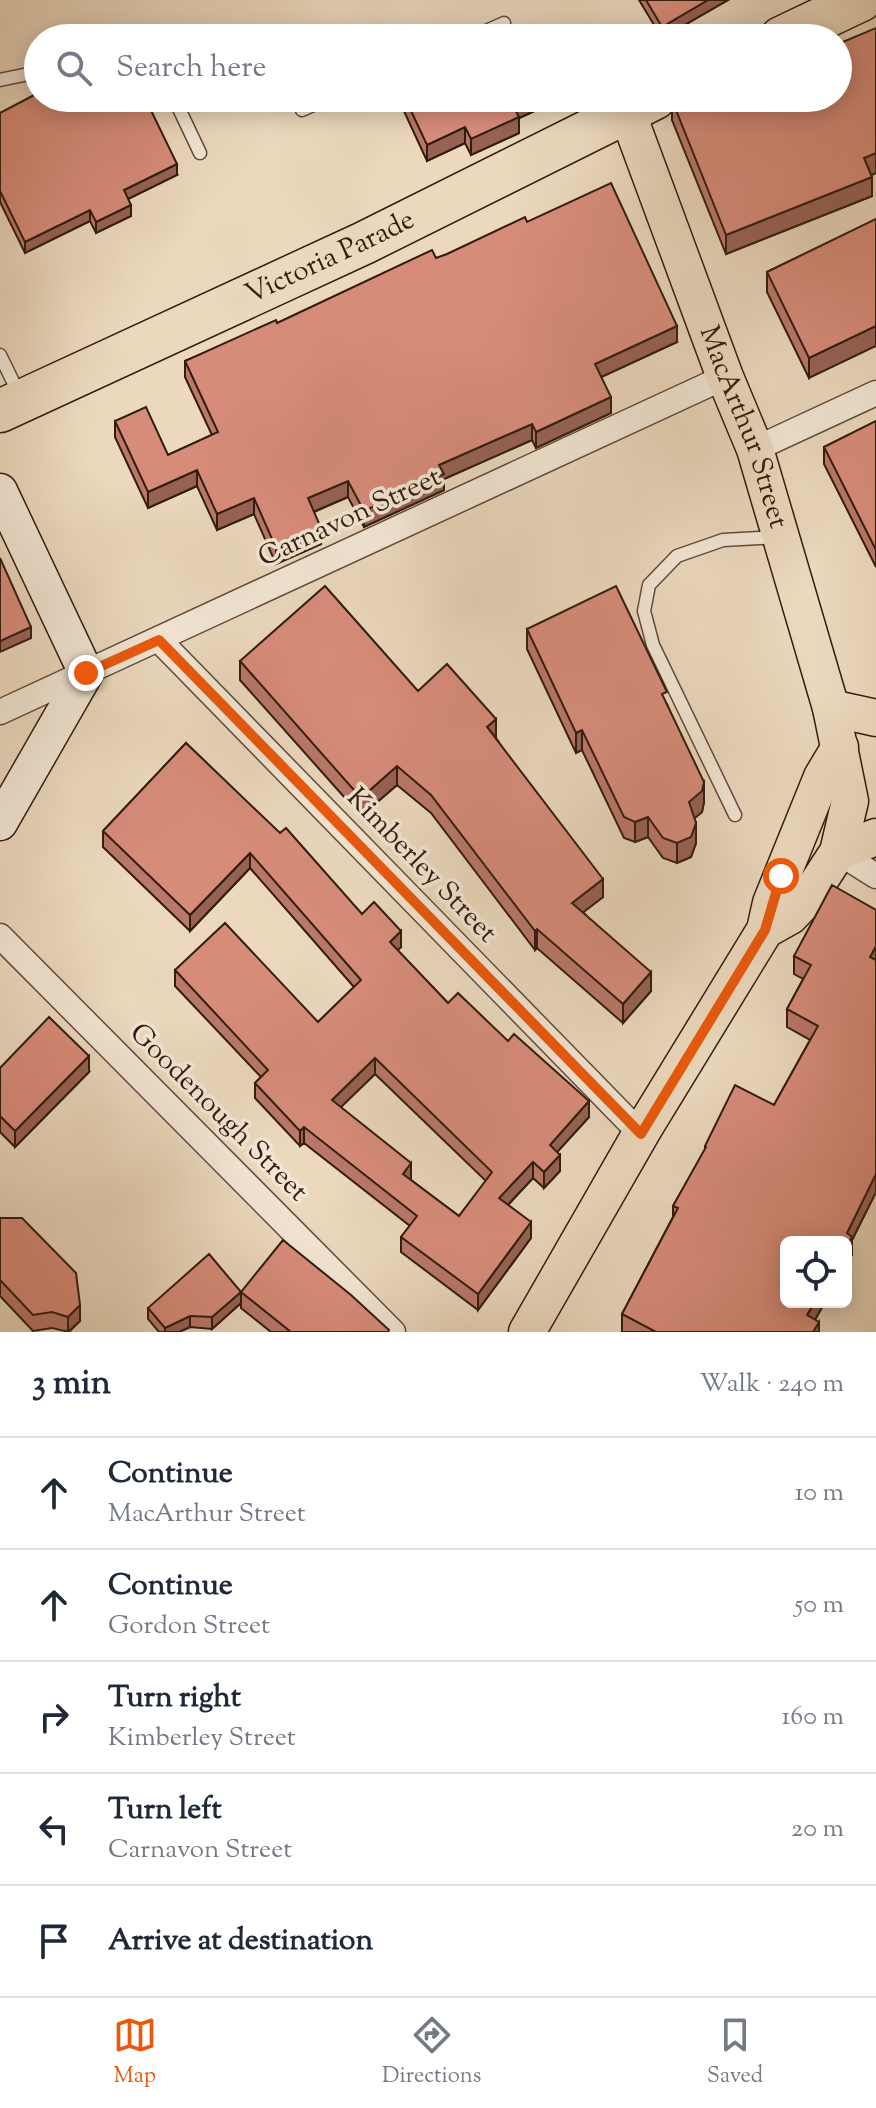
<!DOCTYPE html>
<meta charset="utf-8">
<style>
body{margin:0;font-family:"Sorts Mill Goudy",serif;background:#f6f6f7;color:#1f2937}
.controls{position:absolute;right:24px;bottom:24px;display:grid;overflow:hidden;border-radius:12px;box-shadow:0 4px 20px #0003}
.controls button{width:72px;height:72px;display:grid;place-items:center;padding:0;border:0;border-bottom:2px solid #e0e1e3;background:#fff;color:#1f2937;font:40px sans-serif}
.stop{position:absolute;width:24px;height:24px;margin:-18px;border:6px solid #ea580c;border-radius:50%;background:#fff}
.stop.end{background:#ea580c;border-color:#fff;box-shadow:0 2px 8px #0008}
.list{margin:0;padding:0;list-style:none}
h2{display:flex;justify-content:space-between;align-items:center;height:104px;margin:0;padding:0 32px;font-size:34px}
h2 small{font-size:26px;font-weight:400;color:#747a83}
.list li{display:grid;grid-template-columns:52px 1fr auto;gap:24px;align-items:center;box-sizing:border-box;height:112px;padding:0 32px;border-top:2px solid #e0e1e3}
.list b{display:block;font-size:30px;white-space:nowrap}
.list p{margin:0;font-size:26px;white-space:nowrap;color:#747a83}
.list em{font-size:26px;font-style:normal;color:#747a83}
.icon{flex:none;width:44px;height:44px;fill:none;stroke:currentColor;stroke-width:2;stroke-linecap:round;stroke-linejoin:round}
.map{position:relative;flex:none;width:876px;height:1332px;overflow:hidden}
.search{position:absolute;background:#fff;box-shadow:0 4px 20px #0003;left:24px;right:24px;top:24px;height:88px;display:flex;align-items:center;gap:20px;box-sizing:border-box;padding:0 28px;border-radius:44px;color:#747a83;font-size:30px}
.sheet{height:664px;background:#fff}
nav{display:flex;justify-content:space-around;align-items:center;box-sizing:border-box;height:112px;border-top:2px solid #e0e1e3;background:#fff;font-size:22px;color:#747a83}
nav a{display:grid;justify-items:center;gap:4px}
nav .on{color:#ea580c}
.map>svg:first-child{display:block}
</style>
<div class="map">
<svg width="876" height="1332" viewBox="0 0 876 1332">
<rect width="100%" height="100%" fill="#ebd8bd"/>
<filter id="stains"><feTurbulence type="fractalNoise" baseFrequency=".0025" numOctaves="4"/><feColorMatrix values="0 0 0 0 .2 0 0 0 0 .09 0 0 0 0 .02 0 0 0 .5 -.17"/></filter>
<radialGradient id="worn" r=".72"><stop offset=".6" stop-color="#630" stop-opacity="0"/><stop offset="1" stop-color="#630" stop-opacity=".3"/></radialGradient>
<g fill="none" stroke-linecap="round" stroke-linejoin="round">
<g stroke="#614b3a" stroke-width="15">
<path id="lane" d="M470 38 504 23
M0 80 38 72
M174 98 200 153
M302 110 329 98
M0 355 19 394
M735 815 653 645 644 611 649 585 677 556 723 540 779 537"/>
</g>
<g stroke="#614b3a" stroke-width="27">
<path id="street" d="M755 449 876 393
M159 640 641 1134
M0 712 725 377
M838 852 876 876
M0 936 393 1332"/>
</g>
<g stroke="#331c0f" stroke-width="37">
<path id="secondary" d="M0 491 86 673 0 823"/>
</g>
<g stroke="#331c0f" stroke-width="39">
<g id="primary">
<path id="s1" d="M627 112 725 377 755 449 831 708 850 801 838 852 810 895 790 916 765 930"/>
<path d="M831 708 876 718"/>
<path d="M838 852 876 837"/>
<path d="M527 1332 644 1128 765 930 771 903 822 777 840 747"/>
</g>
</g>
<g stroke="#331c0f" stroke-width="45">
<g id="highway">
<path d="M781 38 861 0"/>
<path id="s2" d="M0 411 364 243 655 98"/>
</g>
</g>
<use href="#lane" stroke="#f2e6d4" stroke-width="12"/>
<use href="#street" stroke="#f2e6d4" stroke-width="24"/>
<use href="#secondary" stroke="#f2e6d4" stroke-width="34"/>
<use href="#primary" stroke="#ebd8bd" stroke-width="36"/>
<use href="#highway" stroke="#ebd8bd" stroke-width="42"/>
</g>
<path fill="#b97869" stroke="#331c0f" stroke-width="2" fill-rule="evenodd" d="M639 0H728L662 38Z
M403 98H552V103L519 118V133L471 155 465 143 427 161 403 109Z
M672 100 876 173 871 175 872 196 726 254 672 120Z
M0 113 177 175 128 199 131 216 96 233 90 221 25 253 0 202Z
M876 219 809 378 767 292V272Z
M527 222 677 342 601 377 611 413 536 448 532 440 444 479V490L364 527 348 497 314 512 321 544 276 564 254 514 217 530 197 486 148 508 115 437V421L168 455 212 435 185 377V361Z
M876 421V567L824 464V447Z
M527 629 667 704 704 802 702 812 694 818 696 843 691 857 677 863 663 858 648 837 635 842 624 838 582 750 576 753 527 649Z
M240 661 418 691 496 738 603 897 583 912 651 991 623 1023 537 948 535 950 431 813 397 785 361 816 240 680Z
M186 743 362 914 401 947 397 950 448 1003 508 1041 589 1117 557 1152 560 1171 544 1188 533 1178 508 1205 531 1238 478 1310 401 1252V1237L410 1226 304 1143 300 1146 255 1098V1083L261 1077 175 986V970L318 1022 354 987 250 868 190 931 103 847V831ZM375 1074 486 1181 459 1216 411 1180V1179L340 1107Z
M876 910V1192L852 1240V1255L786 1302H825L815 1320 819 1332H622V1314L673 1217V1206L705 1150V1146L774 1105 810 1040 787 1027V1009L803 979 794 974V956Z
M0 1068 89 1072 15 1147 0 1132Z
M0 1218 80 1321 69 1332 52 1328 33 1331 0 1296Z
M241 1292 389 1332H271L241 1308V1303L212 1329 190 1327 179 1332H159L148 1319V1308Z"/>
<path fill="#966255" stroke="#331c0f" stroke-width="2" d="M708 0H728L662 38V27Z
M528 98H552V103L519 118V133L471 155V139L513 105Z
M465 127V143L427 161V145Z
M876 153V173L864 178V158Z
M177 164V175L124 201V190Z
M872 177V196L726 254V235Z
M131 205V216L96 233V222Z
M90 210V221L25 253V242Z
M677 326V342L595 380V364Z
M876 326V346L809 378V358Z
M611 397V413L536 448V432Z
M532 424V440L444 479V490L364 527V511L439 465Z
M197 470V486L148 508V492Z
M348 481V497L308 514V498Z
M254 498V514L217 530V514Z
M321 528V544L276 564V548Z
M31 627V638L0 652V641Z
M496 719V738L487 727Z
M582 730V750L576 753V733Z
M397 766V785L361 816V798Z
M704 782V802L702 812 689 823V802Z
M648 817V837L635 842V822Z
M696 823V843L691 857 677 863V843Z
M250 853V868L190 931V915Z
M603 879V897L572 921V903Z
M537 929V948L535 950V931Z
M401 931V947L390 958V942Z
M876 946V964L870 957Z
M651 972V991L623 1023V1004Z
M89 1056V1072L15 1147V1131Z
M375 1058V1074L332 1116V1100Z
M589 1101V1117L550 1160V1145Z
M304 1127V1143L300 1146V1131Z
M560 1155V1171L544 1188V1172Z
M533 1162V1178L499 1214V1198Z
M411 1163V1179L403 1190V1174Z
M876 1174V1192L852 1240V1255L846 1265 847 1233Z
M531 1222V1238L478 1310V1294Z
M241 1292V1303L212 1329V1317Z
M815 1302H825L808 1332 807 1315Z
M80 1305V1321L68 1332V1317Z
M190 1316V1327L179 1332H165V1328Z
M819 1322V1332H813Z"/>
<path fill="#d78c7a" stroke="#331c0f" stroke-width="2" fill-rule="evenodd" d="M646 0H708L662 27Z
M876 28V153L864 158 872 177 726 235 672 100 676 98H838V44Z
M38 93V98H145L177 164 124 190 131 205 96 222 90 210 25 242 0 191V113Z
M405 98H528L513 105 519 117 471 139 465 127 427 145Z
M611 183 677 326 595 364 611 397 536 432 532 424 439 465 444 474 364 511 348 481 308 498 321 528 276 548 254 498 217 514 197 470 148 492 115 421 146 407 168 455 218 432 185 361 276 320 277 323 432 250 436 258 447 254 525 217 527 222Z
M876 219V326L809 358 767 272Z
M876 421V550L824 447Z
M0 558 31 627 0 641Z
M325 586 418 691 447 664 496 719 487 727 603 879 572 903 651 972 623 1004 537 929 535 931 431 795 397 766 361 798 240 661Z
M616 586 667 692 662 694 704 782 702 791 689 802 696 823 691 837 677 843 663 838 648 817 635 822 624 817 582 730 576 733 527 629Z
M186 743 280 833 286 828 362 914 374 902 401 931 390 942 448 1003 458 993 508 1041 514 1034 589 1101 550 1145 560 1155 544 1172 533 1162 499 1198 531 1222 478 1294 401 1237 417 1216 304 1127 300 1131 255 1083 268 1070 175 970 225 923 318 1022 361 980 250 853 190 915 103 831ZM375 1058 492 1172 459 1216 403 1174 411 1163 332 1100Z
M832 885 876 910V946L870 957 876 960V1174L847 1233 852 1237 846 1247V1242H786V1302H815L807 1315 819 1322 813 1332H656L622 1314 678 1208 673 1206 706 1147 705 1146 735 1085 774 1105 818 1026 787 1009 811 965 794 956Z
M49 1017 89 1056 15 1131 0 1116V1068Z
M0 1218H22L76 1273 80 1305 68 1317 52 1312 33 1315 0 1280Z
M283 1240 351 1295 389 1330 388 1332H291L241 1292Z
M209 1254 241 1292 212 1317 190 1316 165 1328 148 1308Z"/>
<g fill="none" stroke-linecap="round" stroke-linejoin="round">
<path stroke="#ea580c" stroke-width="10" d="M86 673 159 640 641 1134 765 930 781 876"/>
</g>
<g text-anchor="middle" dominant-baseline="central" stroke-width="7" stroke-linejoin="round" paint-order="stroke">
<g font-size="28" fill="#331c0f" stroke="#f2e6d4">
<text stroke="none"><textPath href="#s2" startOffset="364">Victoria Parade</textPath></text>
<text stroke="none"><textPath href="#s1" startOffset="336">MacArthur Street</textPath></text>
<text transform="translate(350 518) rotate(-25)">Carnavon Street</text>
<text transform="translate(421 866) rotate(46)">Kimberley Street</text>
<text transform="translate(218 1113) rotate(45)">Goodenough Street</text>
</g>
</g>
<rect width="100%" height="100%" filter="url(#stains)"/>
<rect width="100%" height="100%" fill="url(#worn)"/>
</svg>
<div class="controls">
<button><svg class="icon" aria-label="locate" viewBox="0 0 24 24"><circle cx="12" cy="12" r="6"/><path d="M12 2v4M12 18v4M2 12h4M18 12h4"/></svg></button>
</div>
<div class="stop" style="left:781px;top:876px"></div>
<div class="stop end" style="left:86px;top:673px"></div>
<div class="search"><svg class="icon" aria-label="search" viewBox="0 0 24 24"><circle cx="10" cy="10" r="6"/><path d="M15 15l6 6"/></svg>Search here</div>
</div>
<section class="sheet">
<h2>3 min<small>Walk · 240 m</small></h2>
<ul class="list">
<li><svg class="icon" aria-label="ahead" viewBox="0 0 24 24"><path d="M12 20V5M6 11l6-6 6 6"/></svg><div><b>Continue</b><p>MacArthur Street</p></div><em>10 m</em></li>
<li><svg class="icon" aria-label="ahead" viewBox="0 0 24 24"><path d="M12 20V5M6 11l6-6 6 6"/></svg><div><b>Continue</b><p>Gordon Street</p></div><em>50 m</em></li>
<li><svg class="icon" aria-label="right" viewBox="0 0 24 24"><path d="M7 20v-9h11M14 6l5 5-5 5"/></svg><div><b>Turn right</b><p>Kimberley Street</p></div><em>160 m</em></li>
<li><svg class="icon" aria-label="left" viewBox="0 0 24 24"><path d="M17 20v-9H6M10 6l-5 5 5 5"/></svg><div><b>Turn left</b><p>Carnavon Street</p></div><em>20 m</em></li>
<li><svg class="icon" aria-label="arrive" viewBox="0 0 24 24"><path d="M6 21V4h12l-3 4 3 4H6"/></svg><div><b>Arrive at destination</b></div></li>
</ul>
</section>
<nav>
<a class="on"><svg class="icon" aria-label="map" viewBox="0 0 24 24"><path d="M3 6l6-2 6 2 6-2v14l-6 2-6-2-6 2zM9 4v14M15 6v14"/></svg>Map</a>
<a><svg class="icon" aria-label="directions" viewBox="0 0 24 24"><path d="M12 3l9 9-9 9-9-9zM9 14v-3h6M13 9l2 2-2 2"/></svg>Directions</a>
<a><svg class="icon" aria-label="saved" viewBox="0 0 24 24"><path d="M7 4h10v16l-5-4-5 4z"/></svg>Saved</a>
</nav>
